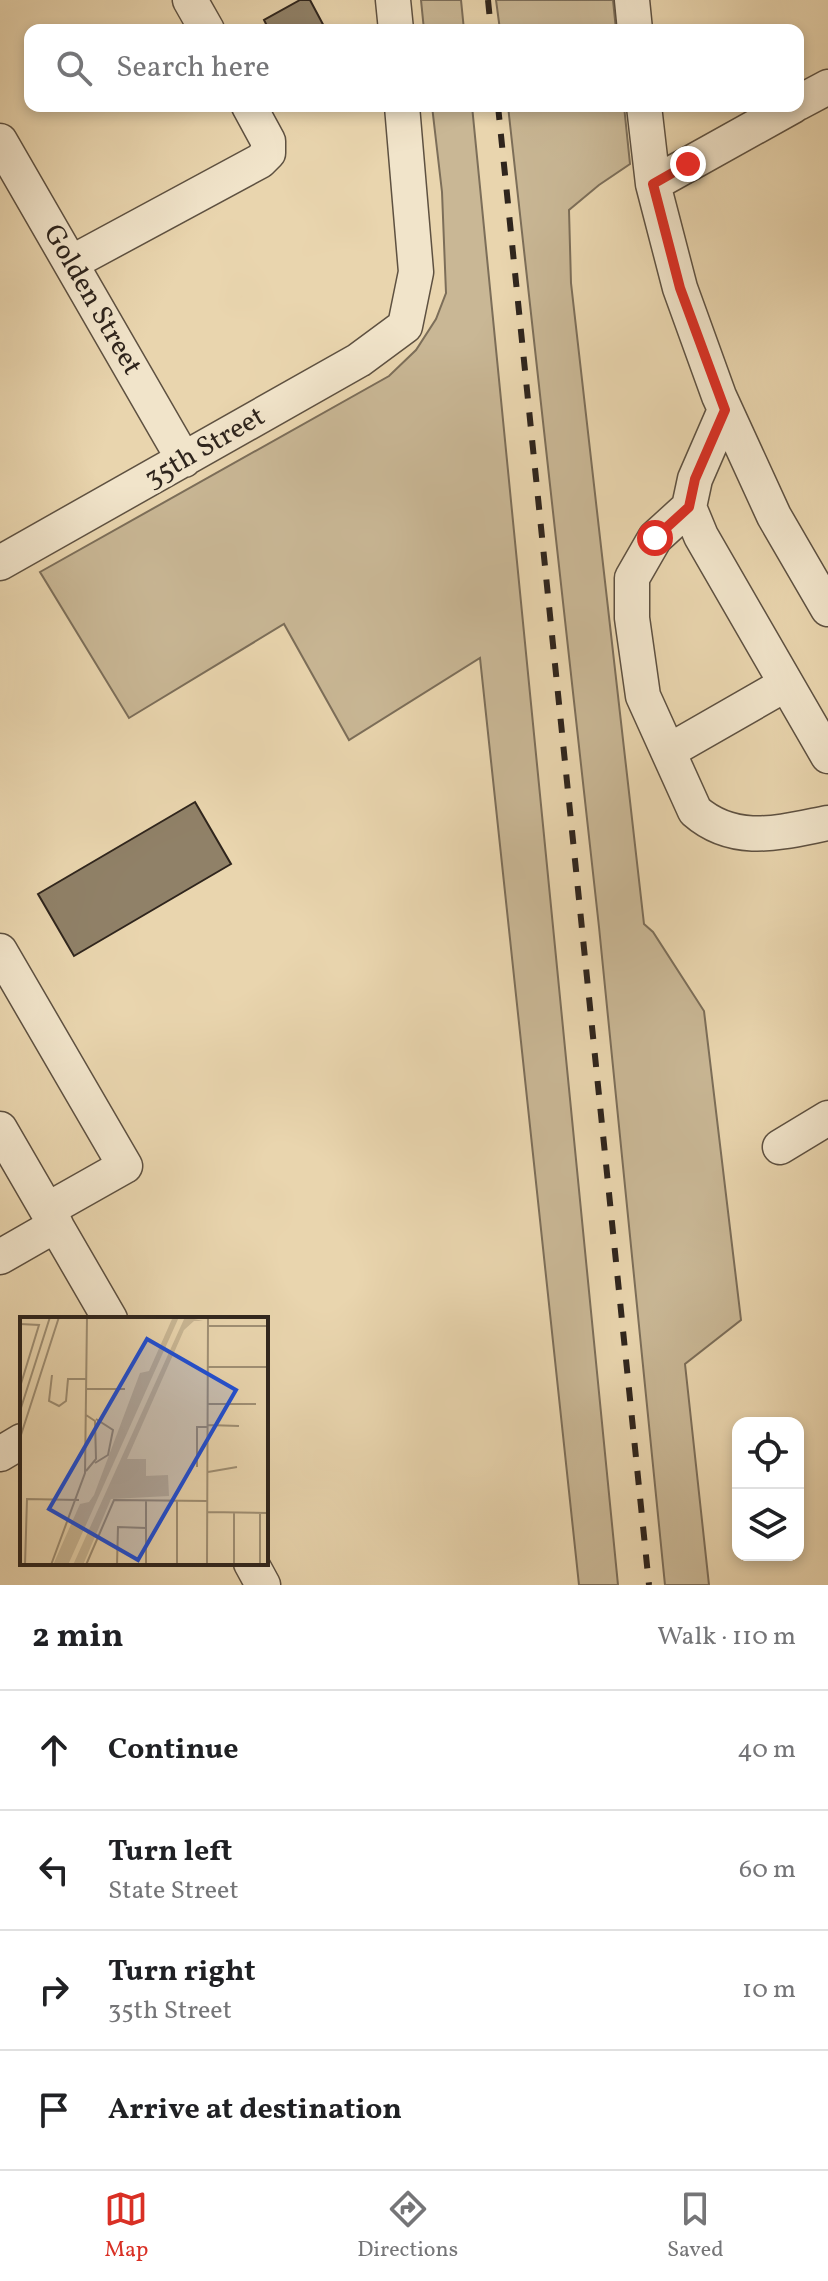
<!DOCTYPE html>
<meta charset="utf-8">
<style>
body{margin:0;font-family:Vollkorn,serif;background:#f6f6f6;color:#202124}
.controls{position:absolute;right:24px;bottom:24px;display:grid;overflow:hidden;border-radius:16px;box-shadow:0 4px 12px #0003}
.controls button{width:72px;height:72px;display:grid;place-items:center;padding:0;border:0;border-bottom:2px solid #e0e0e0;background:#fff;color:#202124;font:40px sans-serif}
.stop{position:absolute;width:24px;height:24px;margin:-18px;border:6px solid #d93025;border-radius:50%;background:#fff}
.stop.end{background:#d93025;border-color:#fff;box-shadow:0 2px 8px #0008}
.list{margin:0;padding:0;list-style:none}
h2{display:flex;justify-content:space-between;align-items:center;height:104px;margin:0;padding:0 32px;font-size:34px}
h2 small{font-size:26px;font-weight:400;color:#757577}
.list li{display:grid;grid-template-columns:52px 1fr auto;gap:24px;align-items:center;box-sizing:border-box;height:120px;padding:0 32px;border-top:2px solid #e0e0e0}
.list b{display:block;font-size:30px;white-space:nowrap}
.list p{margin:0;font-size:26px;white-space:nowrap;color:#757577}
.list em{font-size:26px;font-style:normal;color:#757577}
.icon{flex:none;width:44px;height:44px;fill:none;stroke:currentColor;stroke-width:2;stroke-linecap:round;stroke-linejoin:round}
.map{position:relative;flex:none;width:828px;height:1585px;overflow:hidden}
.search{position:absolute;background:#fff;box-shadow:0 4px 12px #0003;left:24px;right:24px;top:24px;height:88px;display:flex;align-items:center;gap:20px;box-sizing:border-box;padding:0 28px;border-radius:16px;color:#757577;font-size:30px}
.sheet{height:584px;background:#fff}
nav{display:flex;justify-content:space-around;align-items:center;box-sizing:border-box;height:112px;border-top:2px solid #e0e0e0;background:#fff;font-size:22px;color:#757577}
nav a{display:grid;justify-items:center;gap:4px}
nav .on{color:#d93025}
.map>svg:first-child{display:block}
</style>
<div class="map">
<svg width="828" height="1585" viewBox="0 0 828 1585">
<rect width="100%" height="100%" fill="#e9d5ae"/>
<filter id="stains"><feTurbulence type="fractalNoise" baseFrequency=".0025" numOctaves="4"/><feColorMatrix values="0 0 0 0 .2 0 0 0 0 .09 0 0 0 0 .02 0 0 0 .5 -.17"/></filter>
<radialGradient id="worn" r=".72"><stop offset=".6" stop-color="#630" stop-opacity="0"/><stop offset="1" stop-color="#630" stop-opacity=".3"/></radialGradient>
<path fill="#c9b795" stroke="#7c6e59" stroke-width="2" d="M421 0H461L464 30H424Z
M496 0H613L616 30H500Z
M432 106H472L618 1585H579L480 658 349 740 284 624 129 718 40 572 389 376 416 350 436 319 446 293 442 192Z
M508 106H624L630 164 599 185 569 210 571 283 644 924 653 932 704 1011 741 1320 685 1364 709 1585H665L599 927Z"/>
<path fill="#908168" stroke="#2f251d" stroke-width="2" d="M300 0H310L326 30H269L264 20Z
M195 802 231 864 74 956 38 894Z"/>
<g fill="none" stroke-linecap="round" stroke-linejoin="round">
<g stroke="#5e5141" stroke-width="37">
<path id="minor" d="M190 0 207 30
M393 0 396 30
M632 0 635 30
M798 103 828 87
M644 106 653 184 680 288 719 396 774 516 828 609
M0 141 184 460
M653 184 793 106
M71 263 260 161 268 153V141L249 106
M725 410 695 479 689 507 701 536 828 756
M689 507 655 538 632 578V618L643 696 695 811C735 846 781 832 828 823
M0 563 359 360 405 326 416 272 402 106
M669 751 786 684
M0 951 125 1166 47 1210
M0 1129 110 1319
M780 1147 828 1118
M0 1257 56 1225
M0 1454 22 1441
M251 1563 263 1585"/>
</g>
<use href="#minor" stroke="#f1e4ca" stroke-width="34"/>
<path stroke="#2f251d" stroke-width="6" stroke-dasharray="14 14" stroke-linecap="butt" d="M488 0 491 30
M498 106 649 1585"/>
</g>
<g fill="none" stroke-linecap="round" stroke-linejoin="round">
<path stroke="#d93025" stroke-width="10" d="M655 538 689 507 695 479 725 410 680 288 653 184 688 164"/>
</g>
<g text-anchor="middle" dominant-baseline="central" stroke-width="7" stroke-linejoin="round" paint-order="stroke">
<g font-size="28" fill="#2f251d" stroke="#f1e4ca">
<text transform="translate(92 300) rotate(60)">Golden Street</text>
<text transform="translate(205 448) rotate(-30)">35th Street</text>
</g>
</g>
<g transform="translate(20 1317)">
<rect width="248" height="248" fill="#e9d5ae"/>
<path d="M159 0 48 248H33L60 187 69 185 74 178 120 56 129 54 152 2ZM165 0 183 4H174L164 13 107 142H126V159L148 158 149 179 91 182 63 248H53Z" fill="#c9b795"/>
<path fill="none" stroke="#9f8f74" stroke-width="2" d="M0 7 19 8 0 70M188 9H248M188 50H248M32 58 29 84 39 89 46 84 48 62H67M67 72H105M188 87H236M0 94 30 0M188 108 219 109M0 121 39 0M75 146 88 138 93 113 76 102M177 150V110H188M66 154 76 142 75 104 66 98M188 155 217 150M187 195 248 196M5 248 7 182 59 183M31 248 65 156 67 0M66 248 94 183 187 184M97 248 98 210 126 211M126 248V183M157 248V183M187 248 188 0M214 248V196M240 248V196"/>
<path fill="#1d4ed8" fill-opacity="0.15" stroke="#1d4ed8" stroke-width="4" d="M127 22 216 73 118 243 29 192Z"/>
<rect width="248" height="248" fill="none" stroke="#2f251d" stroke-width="4"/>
</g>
<rect width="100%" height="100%" filter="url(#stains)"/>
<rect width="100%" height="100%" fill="url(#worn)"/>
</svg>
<div class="controls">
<button><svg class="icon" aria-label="locate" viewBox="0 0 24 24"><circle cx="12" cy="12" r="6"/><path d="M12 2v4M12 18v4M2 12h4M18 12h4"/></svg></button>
<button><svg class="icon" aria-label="layers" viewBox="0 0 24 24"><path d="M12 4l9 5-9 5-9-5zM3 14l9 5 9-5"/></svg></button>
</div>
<div class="stop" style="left:655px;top:538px"></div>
<div class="stop end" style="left:688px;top:164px"></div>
<div class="search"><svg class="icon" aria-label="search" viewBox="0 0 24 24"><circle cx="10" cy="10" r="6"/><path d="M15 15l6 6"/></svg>Search here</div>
</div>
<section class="sheet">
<h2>2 min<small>Walk · 110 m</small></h2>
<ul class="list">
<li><svg class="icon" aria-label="ahead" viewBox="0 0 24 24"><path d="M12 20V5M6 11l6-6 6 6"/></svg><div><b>Continue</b></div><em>40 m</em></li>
<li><svg class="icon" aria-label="left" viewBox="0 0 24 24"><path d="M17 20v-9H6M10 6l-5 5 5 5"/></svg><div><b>Turn left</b><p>State Street</p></div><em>60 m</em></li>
<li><svg class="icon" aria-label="right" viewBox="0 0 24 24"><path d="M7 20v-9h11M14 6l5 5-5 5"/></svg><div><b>Turn right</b><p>35th Street</p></div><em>10 m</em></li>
<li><svg class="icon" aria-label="arrive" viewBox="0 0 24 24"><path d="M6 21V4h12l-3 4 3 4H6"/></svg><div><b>Arrive at destination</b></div></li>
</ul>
</section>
<nav>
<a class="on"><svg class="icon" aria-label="map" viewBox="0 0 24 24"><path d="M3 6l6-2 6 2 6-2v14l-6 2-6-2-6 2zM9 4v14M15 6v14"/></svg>Map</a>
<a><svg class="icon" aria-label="directions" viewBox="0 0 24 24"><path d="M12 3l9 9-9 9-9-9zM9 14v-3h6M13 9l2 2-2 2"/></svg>Directions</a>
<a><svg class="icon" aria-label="saved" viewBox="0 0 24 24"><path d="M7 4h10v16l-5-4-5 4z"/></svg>Saved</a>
</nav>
